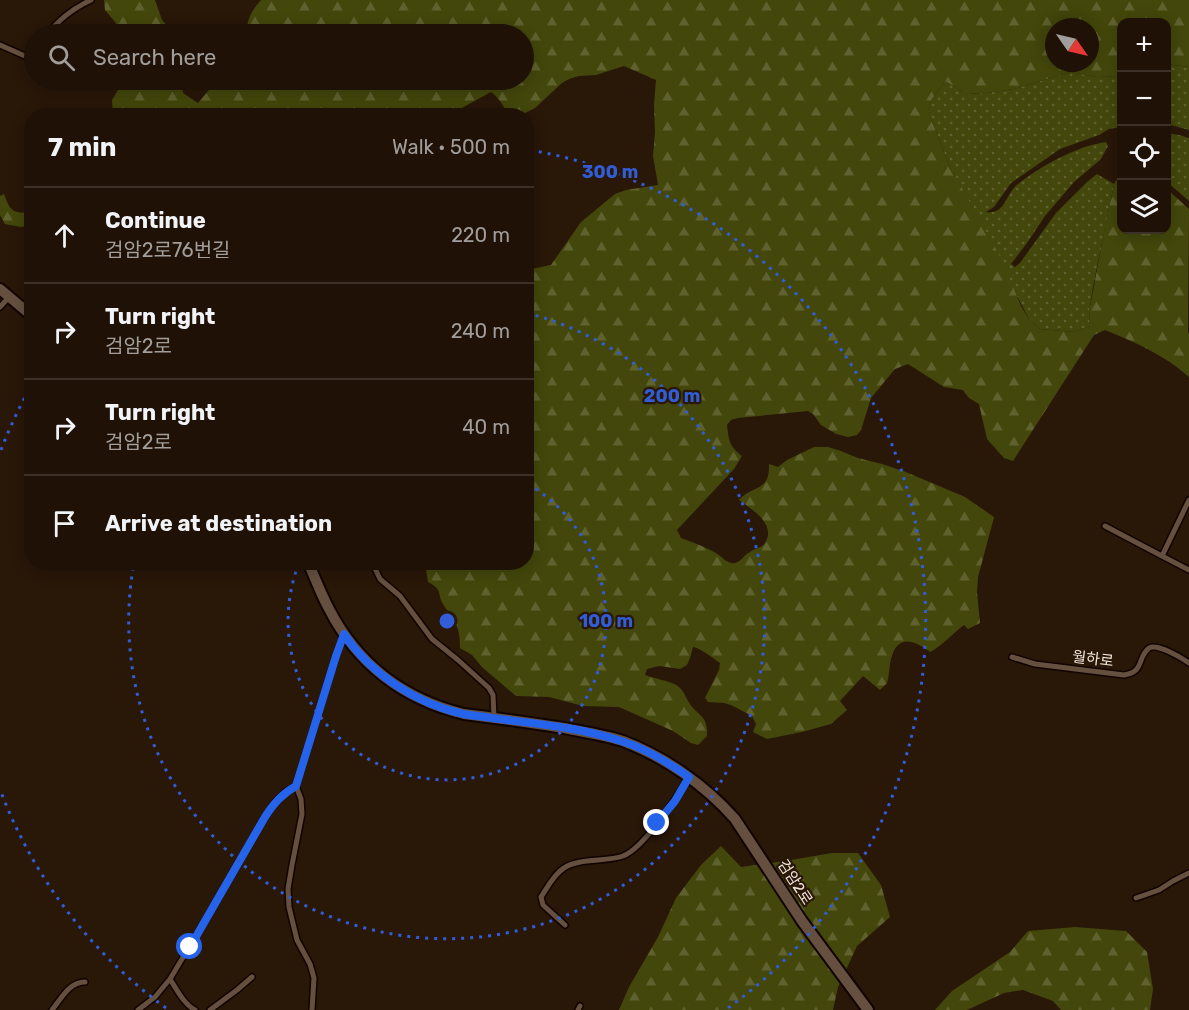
<!DOCTYPE html>
<meta charset="utf-8">
<style>
body{margin:0;font-family:Rubik,"Noto Sans KR",sans-serif;background:#2c1f14;color:#f1f3f6}
.controls{position:absolute;right:18px;top:18px;display:grid;overflow:hidden;border-radius:12px;box-shadow:0 3px 15px #0003}
.controls button{width:54px;height:54px;display:grid;place-items:center;padding:0;border:0;border-bottom:2px solid #3c3128;background:#1f1106;color:#f1f3f6;font:30px sans-serif}
.compass{position:absolute;left:1045px;top:18px;width:54px;height:54px;border-radius:50%;background:#1f1106;box-shadow:0 3px 15px #0003;rotate:124deg}
.stop{position:absolute;width:18px;height:18px;margin:-14px;border:4px solid #2563eb;border-radius:50%;background:#fff}
.stop.end{background:#2563eb;border-color:#fff;box-shadow:0 2px 6px #0008}
.list{margin:0;padding:0;list-style:none}
h2{display:flex;justify-content:space-between;align-items:center;height:78px;margin:0;padding:0 24px;font-size:26px}
h2 small{font-size:20px;font-weight:400;color:#a19d9b}
.list li{display:grid;grid-template-columns:39px 1fr auto;gap:18px;align-items:center;box-sizing:border-box;height:96px;padding:0 24px;border-top:2px solid #3c3128}
.list b{display:block;font-size:22px;white-space:nowrap}
.list p{margin:0;font-size:20px;white-space:nowrap;color:#a19d9b}
.list em{font-size:20px;font-style:normal;color:#a19d9b}
.icon{flex:none;width:33px;height:33px;fill:none;stroke:currentColor;stroke-width:2;stroke-linecap:round;stroke-linejoin:round}
.map{position:relative;flex:none;width:1189px;height:1010px;overflow:hidden}
.search{position:absolute;background:#1f1106;box-shadow:0 3px 15px #0003;left:24px;top:24px;width:510px;height:66px;display:flex;align-items:center;gap:15px;box-sizing:border-box;padding:0 21px;border-radius:33px;color:#a19d9b;font-size:22px}
.panel{position:absolute;background:#1f1106;box-shadow:0 3px 15px #0003;left:24px;top:108px;width:510px;height:462px;border-radius:24px}
.map>svg:first-child{display:block}
</style>
<div class="map">
<svg width="1189" height="1010" viewBox="0 0 1189 1010">
<defs>
<pattern id="grass-dots" width="8" height="8" patternUnits="userSpaceOnUse" patternTransform="scale(1.5)"><rect width="8" height="8" fill="#43470b"/><path d="M2 2h.1M6 6h.1" fill="none" stroke="#5f612e" stroke-width="1.8" stroke-linecap="round"/></pattern>
<pattern id="forest-firs" width="22" height="20" patternUnits="userSpaceOnUse" patternTransform="scale(1.5)"><rect width="22" height="20" fill="#43470b"/><path d="M5 1l3.5 6h-7zM16 11l3.5 6h-7z" fill="#5f612e"/></pattern>
</defs>
<rect width="100%" height="100%" fill="#291708"/>
<path fill="url(#grass-dots)" d="M1166 64 1189 67V130L1167 124Z
M1070 72 1097 77 1121 76V127L1109 129 1099 135 1060 149 1011 183 994 207 986 212C1006 215 1005 194 1018 184 1041 166 1077 146 1106 142L1108 146 1101 159 1074 182 1045 216 1027 243 1011 264 1015 267 1020 263 1056 213 1087 182 1097 174 1114 184 1093 287 1089 312 1090 326 1074 332 1040 329 1030 321 949 165 928 111 932 99 945 81 967 94 987 93 1014 89Z
M1167 133 1179 135 1189 138V201L1167 182Z"/>
<path fill="url(#forest-firs)" fill-rule="evenodd" d="M104 0H155L162 20 175 34H125L105 10Z
M261 0H1189V67L1167 64 1166 22H1122L1121 76 1097 77 1070 72 1014 89 987 93 967 94 945 81 932 99 928 111 949 165 1002 260 1021 306 1030 321 1040 329 1074 332 1090 326 1089 312 1105 227 1114 184 1121 173 1122 230H1166L1167 189 1189 209 1188 332 1189 334V377C1165 355 1134 342 1105 330L1094 335 1013 461 1004 458 987 439 979 404 969 398 963 390 944 387 908 364 895 369 871 398 861 430 857 435 848 437 836 434 821 425 813 414 808 411 738 418 731 420 727 425C729 441 729 446 742 456L734 469 677 530 681 538C694 543 707 547 719 555 724 559 728 564 735 563 741 562 744 555 750 552 754 549 762 548 765 543 777 524 751 509 739 500 753 484 770 493 769 464L778 467 787 460 814 447H828L841 451 858 458 882 464 906 472 965 497 994 517 978 577 977 592 980 623 968 629 964 625C953 633 941 647 930 652 910 637 895 636 890 664 889 670 889 677 887 683 886 684 881 689 880 690L863 676 840 701 847 710 831 724 802 732 767 739 753 732 756 724 752 716 731 705 724 703 708 702 705 698 719 670 720 663C713 658 700 648 693 647L690 658 687 665 680 669 659 666 647 669 645 675C655 679 667 680 676 685 684 689 685 697 690 704 699 717 708 715 707 736L698 745 691 743 673 731 619 707 583 706 549 697 516 696 482 667 472 655 460 648C460 638 459 629 454 620 451 614 446 610 443 604 436 591 444 591 428 582L425 563 526 562 527 270 551 265 581 222 615 194 626 190 658 185 653 156 655 132 654 105 656 80 624 66 596 75 579 76 569 79 562 83 535 108 523 114 508 115C503 105 500 99 491 92L449 115H113L112 100 124 80H181L183 93 198 103 214 84 237 81 242 80H524V34H246C247 20 251 11 261 0ZM1054 27H1090V63H1054Z
M4 194C10 211 13 214 31 212V225L21 227 5 224 0 215V196Z
M721 846 741 867 785 861 832 853H858L881 885 890 917 857 946 838 987 833 1010H619L629 987 658 937 676 898 701 865Z
M1075 927 1126 931 1147 952 1153 989 1150 1010H1061L1053 1001 1023 990 1004 993 967 1010H935L952 991 1010 952 1028 931Z"/>
<g fill="none" stroke-linecap="round" stroke-linejoin="round">
<g stroke="#110300" stroke-width="8">
<path id="lane" d="M48 34C59 19 74 8 91 0
M0 45 25 56 34 55
M0 307 9 297
M1189 500 1162 556 1189 570
M1105 526 1162 556
M372 562 380 579 400 596 432 639 458 660 489 688 493 695 494 718
M1012 657 1035 664 1124 675C1145 672 1137 657 1149 648 1157 643 1182 658 1189 663
M296 786 301 799 302 814 292 865 288 889 289 907 297 940 310 964 314 978 312 1010
M1136 898 1159 890 1173 881 1189 873
M565 925 543 905 541 897C547 888 554 874 564 868 578 858 607 862 623 856 644 848 677 797 689 777
M170 979C177 990 184 1004 195 1010
M52 1010C61 999 69 982 85 982
M138 1010 155 997 170 979 209 914 265 817 276 801 285 792 296 786 336 656 344 634
M210 1010 237 990 252 977
M578 1010 580 1006"/>
</g>
<g stroke="#110300" stroke-width="14">
<path id="street" d="M0 289 32 316
M308 562C315 578 321 594 329 609 358 665 403 699 464 714 498 718 531 723 564 728 584 732 604 735 623 741 665 757 705 785 735 819L802 921 868 1010"/>
</g>
<use href="#lane" stroke="#655040" stroke-width="5"/>
<use href="#street" stroke="#655040" stroke-width="10"/>
</g>
<g fill="none" stroke-linecap="round" stroke-linejoin="round">
<path stroke="#2563eb" stroke-width="8" d="M190 947 265 817C274 803 282 794 296 786L336 656 344 634C371 674 415 703 463 714 475 716 487 717 499 719 539 724 582 728 621 741 645 748 669 763 689 777L675 801 657 823"/>
</g>
<g fill="none" stroke="#325dd8" stroke-width="3" stroke-dasharray="3 6">
<path d="M528 484A159 159 0 1 1 299 563"/>
<path d="M527 313A318 318 0 1 1 134 563"/>
<path d="M166 1008A478 478 0 0 1 1 792M1 450A478 478 0 0 1 31 386M530 150A478 478 0 0 1 728 1008"/>
</g>
<g text-anchor="middle" dominant-baseline="central" stroke-width="4.5" stroke-linejoin="round" paint-order="stroke">
<g font-size="15" fill="#f1e4da" stroke="#291708">
<text transform="translate(1093 659) rotate(7)">월하로</text>
<text transform="translate(795 882) rotate(57)">검암2로</text>
</g>
</g>
<circle cx="447" cy="621" r="9" fill="#325dd8" stroke="#291708" stroke-width="3"/>
<g font-size="18" text-anchor="middle" font-weight="bold" fill="#325dd8" stroke="#291708" stroke-width="4.5" stroke-linejoin="round" paint-order="stroke">
<text x="610" y="178">300 m</text>
<text x="672" y="402">200 m</text>
<text x="606" y="627">100 m</text>
</g>
</svg>
<div class="controls">
<button>+</button>
<button>−</button>
<button><svg class="icon" aria-label="locate" viewBox="0 0 24 24"><circle cx="12" cy="12" r="6"/><path d="M12 2v4M12 18v4M2 12h4M18 12h4"/></svg></button>
<button><svg class="icon" aria-label="layers" viewBox="0 0 24 24"><path d="M12 4l9 5-9 5-9-5zM3 14l9 5 9-5"/></svg></button>
</div>
<svg class="compass" viewBox="-18 -18 36 36"><path d="M0-13l5 13h-10z" fill="#e53935"/><path d="M0 13l5-13h-10z" fill="#a19d9b"/></svg>
<div class="stop" style="left:190px;top:947px"></div>
<div class="stop end" style="left:657px;top:823px"></div>
<div class="search"><svg class="icon" aria-label="search" viewBox="0 0 24 24"><circle cx="10" cy="10" r="6"/><path d="M15 15l6 6"/></svg>Search here</div>
<section class="panel">
<h2>7 min<small>Walk · 500 m</small></h2>
<ul class="list">
<li><svg class="icon" aria-label="ahead" viewBox="0 0 24 24"><path d="M12 20V5M6 11l6-6 6 6"/></svg><div><b>Continue</b><p>검암2로76번길</p></div><em>220 m</em></li>
<li><svg class="icon" aria-label="right" viewBox="0 0 24 24"><path d="M7 20v-9h11M14 6l5 5-5 5"/></svg><div><b>Turn right</b><p>검암2로</p></div><em>240 m</em></li>
<li><svg class="icon" aria-label="right" viewBox="0 0 24 24"><path d="M7 20v-9h11M14 6l5 5-5 5"/></svg><div><b>Turn right</b><p>검암2로</p></div><em>40 m</em></li>
<li><svg class="icon" aria-label="arrive" viewBox="0 0 24 24"><path d="M6 21V4h12l-3 4 3 4H6"/></svg><div><b>Arrive at destination</b></div></li>
</ul>
</section>
</div>
